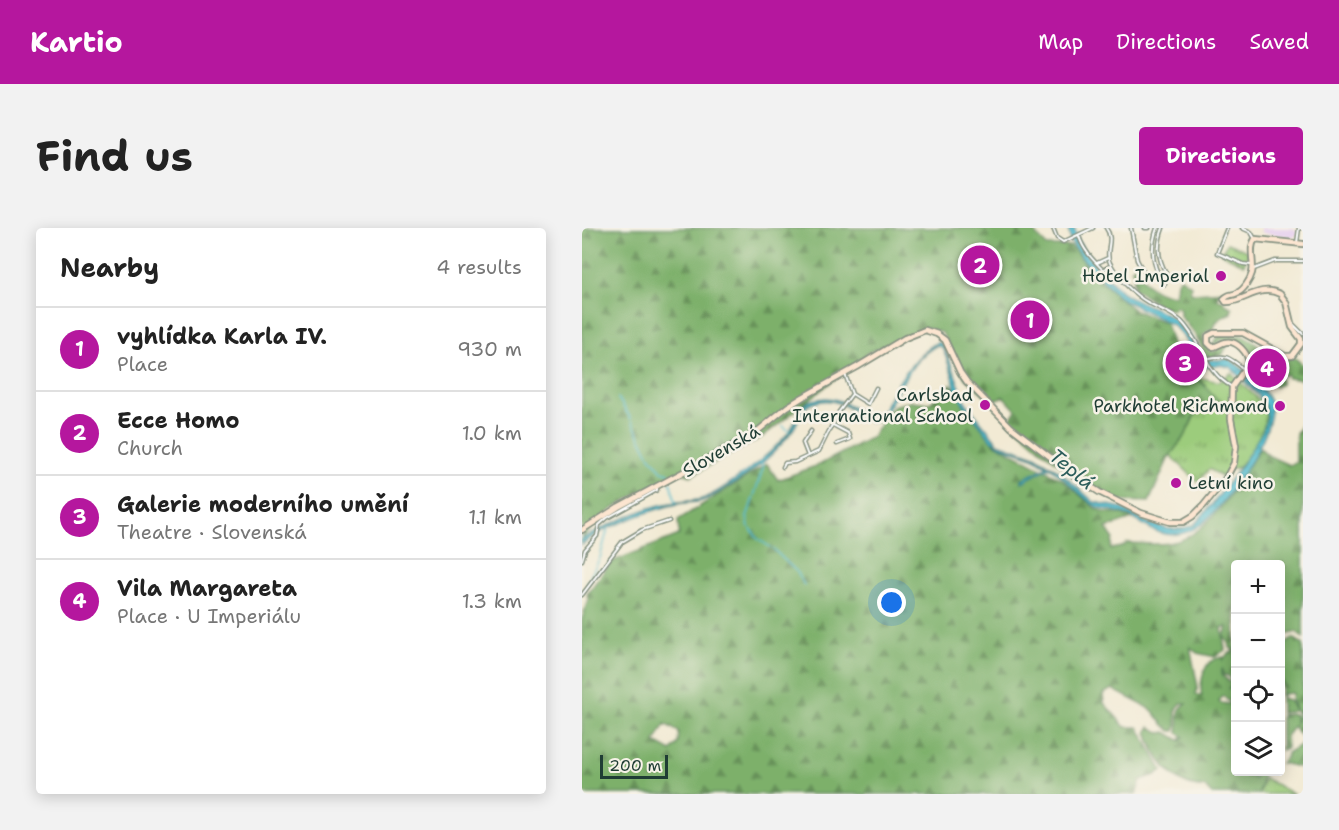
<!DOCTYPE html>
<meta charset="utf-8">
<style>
body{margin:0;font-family:"Shantell Sans",sans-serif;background:#f2f2f2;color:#222}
.controls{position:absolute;right:18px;bottom:18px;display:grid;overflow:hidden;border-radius:6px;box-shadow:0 3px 15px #0003}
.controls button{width:54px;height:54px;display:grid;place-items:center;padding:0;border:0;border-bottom:2px solid #e0e0e0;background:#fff;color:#222;font:30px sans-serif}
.scale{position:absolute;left:18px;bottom:15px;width:68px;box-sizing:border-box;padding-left:6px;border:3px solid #1f3d34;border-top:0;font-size:16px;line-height:21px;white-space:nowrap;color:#1f3d34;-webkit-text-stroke:4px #f7f3e8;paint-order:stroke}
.you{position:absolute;left:310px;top:375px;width:21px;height:21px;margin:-15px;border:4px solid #fff;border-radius:50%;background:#1a73e8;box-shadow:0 0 0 9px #1a73e833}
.badge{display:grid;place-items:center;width:39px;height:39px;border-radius:50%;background:#b5179e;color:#fff;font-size:20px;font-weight:700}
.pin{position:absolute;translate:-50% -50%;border:3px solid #fff;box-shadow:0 2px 6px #0006}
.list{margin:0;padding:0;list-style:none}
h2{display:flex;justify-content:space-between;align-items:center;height:78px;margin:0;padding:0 24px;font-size:26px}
h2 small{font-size:20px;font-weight:400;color:#767676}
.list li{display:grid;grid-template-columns:39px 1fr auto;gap:18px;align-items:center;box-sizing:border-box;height:84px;padding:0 24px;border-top:2px solid #e0e0e0}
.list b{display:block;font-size:22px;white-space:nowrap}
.list p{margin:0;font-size:20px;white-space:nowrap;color:#767676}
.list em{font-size:20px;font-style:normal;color:#767676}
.icon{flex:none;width:33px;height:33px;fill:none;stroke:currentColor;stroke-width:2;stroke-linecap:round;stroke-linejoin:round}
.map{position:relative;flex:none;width:721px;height:566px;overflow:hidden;border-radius:6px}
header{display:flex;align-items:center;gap:36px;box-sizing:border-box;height:84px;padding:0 30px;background:#b5179e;color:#fff}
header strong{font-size:28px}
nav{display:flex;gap:33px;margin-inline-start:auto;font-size:21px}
.intro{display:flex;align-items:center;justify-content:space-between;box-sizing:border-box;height:144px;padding:0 36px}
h1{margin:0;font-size:42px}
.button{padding:15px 27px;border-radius:6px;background:#b5179e;color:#fff;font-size:21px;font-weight:700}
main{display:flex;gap:36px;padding:0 36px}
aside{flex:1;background:#fff;border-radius:6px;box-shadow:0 3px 15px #0003}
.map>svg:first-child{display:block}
</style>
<header>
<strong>Kartio</strong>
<nav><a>Map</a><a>Directions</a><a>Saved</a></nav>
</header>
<div class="intro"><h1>Find us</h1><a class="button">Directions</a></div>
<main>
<aside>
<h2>Nearby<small>4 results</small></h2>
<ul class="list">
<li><span class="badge">1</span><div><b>vyhlídka Karla IV.</b><p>Place</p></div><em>930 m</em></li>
<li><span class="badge">2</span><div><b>Ecce Homo</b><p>Church</p></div><em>1.0 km</em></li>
<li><span class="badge">3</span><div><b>Galerie moderního umění</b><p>Theatre · Slovenská</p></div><em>1.1 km</em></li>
<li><span class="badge">4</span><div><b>Vila Margareta</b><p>Place · U Imperiálu</p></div><em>1.3 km</em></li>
</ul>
</aside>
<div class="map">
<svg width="721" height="566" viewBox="0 0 721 566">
<defs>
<pattern id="grass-tufts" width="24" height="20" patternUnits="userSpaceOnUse" patternTransform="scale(1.5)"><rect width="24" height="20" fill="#9ccc7b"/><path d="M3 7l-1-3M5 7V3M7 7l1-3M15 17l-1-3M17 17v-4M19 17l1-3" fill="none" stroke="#7fa766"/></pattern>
<pattern id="forest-firs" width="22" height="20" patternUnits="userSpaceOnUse" patternTransform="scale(1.5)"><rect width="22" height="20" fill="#7db06b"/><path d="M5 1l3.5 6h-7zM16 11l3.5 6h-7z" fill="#669059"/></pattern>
<pattern id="water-ripples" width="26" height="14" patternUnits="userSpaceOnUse" patternTransform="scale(1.5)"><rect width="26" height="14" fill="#54bed1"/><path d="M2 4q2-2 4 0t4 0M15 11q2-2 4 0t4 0" fill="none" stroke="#459caa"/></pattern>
</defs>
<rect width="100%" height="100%" fill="#f7f3e8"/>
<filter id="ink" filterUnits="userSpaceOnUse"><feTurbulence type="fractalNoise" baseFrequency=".0167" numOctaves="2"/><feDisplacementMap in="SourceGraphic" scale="12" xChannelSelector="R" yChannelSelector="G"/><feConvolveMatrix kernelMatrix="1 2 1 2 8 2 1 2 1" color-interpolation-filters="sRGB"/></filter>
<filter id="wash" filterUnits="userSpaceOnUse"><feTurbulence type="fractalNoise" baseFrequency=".008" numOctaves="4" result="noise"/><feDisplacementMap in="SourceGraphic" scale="24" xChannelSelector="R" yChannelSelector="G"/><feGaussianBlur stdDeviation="1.35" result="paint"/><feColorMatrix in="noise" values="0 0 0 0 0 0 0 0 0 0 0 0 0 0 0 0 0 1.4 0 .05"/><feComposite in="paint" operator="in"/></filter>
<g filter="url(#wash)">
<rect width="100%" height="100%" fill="#f2ead4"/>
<path fill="#e7d2ef" d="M679 0H709L716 3 712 9 679 5Z"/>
<path fill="url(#grass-tufts)" stroke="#5e8458" stroke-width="1.5" d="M649 145 680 175C693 193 668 227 655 240H649L641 251 640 248 627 241 616 254 588 227C593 220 599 214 603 207 615 188 611 176 639 176L615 149 637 154Z
M682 550 686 552 711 566H677Z"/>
<path fill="url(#forest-firs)" stroke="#4e7650" stroke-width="1.5" fill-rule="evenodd" d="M0 0H453L454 7 465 18H489L518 52 552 82 584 95 595 132 607 152 615 149 639 176H625L613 185 604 206 587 229 567 274C558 273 548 274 540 273 510 268 451 215 427 193L434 182 422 169 410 173 383 150 360 105 345 99 287 124 180 209 109 248 97 244C63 263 23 278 0 311Z
M553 38C559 50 569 63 583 66 586 66 589 66 593 67L595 54 599 50 609 57 608 62 610 65 645 63 642 66H637L634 71 641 72 643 76 650 80 649 85C640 89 633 91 632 102H628L621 107 629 125 643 116 645 118 640 127 625 130 612 105 598 88V81L594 78 590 82 570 73 550 59 553 57 550 53 553 51 551 48 553 46 549 41Z
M640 106C654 106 669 107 678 120L685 121 702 131 712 129 721 137V152L706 150 705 147 698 148 699 156 693 159 689 150 691 141 685 135 682 137 676 132 670 136C670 124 660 120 655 111L652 113 640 112 632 117V113Z
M369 156 411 215 480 251 513 280 523 284 541 286 550 291 524 300 531 310 529 321 540 319 546 315C560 315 578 318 592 314 630 305 658 251 678 220L687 228 707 237 714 234V205L721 194V410L715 404 699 408 698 337H654L653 455 651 456 647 448 642 447 640 440V447L650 456 646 461 653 457V479L641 468 637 473 638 475 649 476 653 481V508H649L653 510 654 544H671V551L674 550 672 544H681L677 566H630L623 559C594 561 570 528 565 503L568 499 579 505 584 504 599 513V510L602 509 596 505C598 491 592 481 606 475H600C589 483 597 492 593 503H589L582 497 570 482 530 461 521 466 522 475 543 499H556L580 542 573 547 559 552 554 566H0V392L6 371 5 366 29 334 97 307 96 292 185 236 196 252 239 236 290 209 311 178 330 173 348 175ZM645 399 642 408 649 421 652 422 649 425H646L641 432V429C637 430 630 431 627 435 621 441 617 460 620 468L614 466 616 459 608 419 615 425 633 429 643 422 640 400ZM83 496 97 504 96 515 89 523 73 514Z
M711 410 721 416V482L714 484 709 471 710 465 701 466 700 470 707 472 713 483 699 485V425L702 424 703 415Z
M721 484V509L714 504 712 498 704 508 705 520 703 522H699V487L713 486V496L716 485Z
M721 515V540L699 535 704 530 705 525Z"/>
<path fill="#9ccc7b" stroke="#5e8458" stroke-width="1.5" d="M645 15 667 24 662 36 640 26Z"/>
<path fill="url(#water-ripples)" stroke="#3a7e82" stroke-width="1.5" d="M486 0H492C498 26 521 44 539 63 557 77 581 80 598 96 603 101 610 109 612 116 614 123 613 127 618 133L647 131C660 139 683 160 688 174 697 202 641 281 618 297 608 304 596 308 584 306 568 304 557 292 543 286 533 281 518 283 509 275 494 264 483 249 468 239L440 254V251L466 238 451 229 418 218 409 212 382 177 374 162 370 146 361 120 355 117C326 132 316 168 297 192L289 194C270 183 255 166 231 175 219 179 218 191 212 200 197 222 171 245 147 258 139 263 129 270 119 273 112 275 104 274 96 276 74 280 15 301 0 317V312C13 302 59 282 75 278 89 274 102 274 116 272 127 270 139 261 148 255 169 241 191 224 207 204 215 193 217 176 231 172 266 163 278 193 294 191 303 183 307 169 314 159 321 146 343 118 357 114L362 118 384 175 416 215 453 228 476 242 512 274 540 280 564 294 586 301H600L612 297 633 273 663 232 681 202 685 189 683 177 676 167 648 139 639 137 621 140 614 136 602 109 591 97 544 73 535 67 499 29 489 14Z"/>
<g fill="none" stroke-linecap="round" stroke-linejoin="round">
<path stroke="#54bed1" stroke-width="1.5" d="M36 170 49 191
M50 193 66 225
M201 198 207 203
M67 227 80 243 87 245V249
M88 254 94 274
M167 299 165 289 181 240 179 234
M169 301 176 311 188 319
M191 321 215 344 222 357
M5 355 18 330 26 300"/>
</g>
</g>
<g filter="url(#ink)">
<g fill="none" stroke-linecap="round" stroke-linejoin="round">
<g stroke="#889484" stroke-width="5">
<path id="street" d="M471 0 475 10 481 14 511 0
M524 0C533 12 522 23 528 35 536 50 552 67 567 75 578 81 590 85 599 93 619 113 623 144 650 159
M549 0 555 32 561 43
M563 0H567
M575 0C568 20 570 40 583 56
M581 0C575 16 575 29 584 45
M645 0 635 25 661 36 669 37
M660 0 669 4 673 11
M497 8C501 22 511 32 521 42L528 38
M715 15 717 0
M515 35 526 30
M672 41 693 33H721
M710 95 721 106
M623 131C644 126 646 128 663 142
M270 166 286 176 294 160
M251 197 266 205 268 211 255 216
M226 228 221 215 229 203
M201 239 203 235 213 234 237 223 256 185 270 166 263 146
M0 332 3 322 15 308 17 297 25 290 75 262V259
M0 367 40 314 60 302 87 293"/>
</g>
<g stroke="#889484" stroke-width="8">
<path id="secondary" d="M0 302 36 279 172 206 205 179 221 169 275 139 323 110 343 102 355 106 363 112 378 144 385 154 429 199 497 251 517 264 559 285 588 294H601L611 288 622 277 644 250 652 235 654 218 649 191 650 159 667 135C666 125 655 112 644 114 638 115 636 119 630 119L626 115V108L632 105H661L703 128H710L719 116V111L710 99 704 74 698 66C678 55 661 75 644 74L642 71C647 65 649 68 655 65 662 62 668 52 670 45 673 34 666 21 673 11L721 16"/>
</g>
<use href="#street" stroke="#fff" stroke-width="2"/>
<use href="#secondary" stroke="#fce5d0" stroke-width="4.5"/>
</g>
</g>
<g fill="#b5179e" stroke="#f7f3e8" stroke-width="2">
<circle cx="639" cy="48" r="6"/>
<circle cx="403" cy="177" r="6"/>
<circle cx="698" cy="178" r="6"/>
<circle cx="594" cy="255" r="6"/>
</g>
<g text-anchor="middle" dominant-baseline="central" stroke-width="5" stroke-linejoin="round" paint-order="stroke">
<g font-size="18" fill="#1f3d34" stroke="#f7f3e8" text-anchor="end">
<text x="627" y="48">Hotel Imperial</text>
<text x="391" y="167">Carlsbad<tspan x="391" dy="21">International School</tspan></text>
<text x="686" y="178">Parkhotel Richmond</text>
<text x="606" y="255" text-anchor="start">Letní kino</text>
</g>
<g font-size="18" fill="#1f3d34" stroke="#f7f3e8">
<text transform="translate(139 223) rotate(-30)">Slovenská</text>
</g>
<g font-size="20" font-style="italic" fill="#2c5d5b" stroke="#f7f3e8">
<text transform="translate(490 241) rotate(39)">Teplá</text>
</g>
</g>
</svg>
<div class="controls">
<button>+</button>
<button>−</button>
<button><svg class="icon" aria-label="locate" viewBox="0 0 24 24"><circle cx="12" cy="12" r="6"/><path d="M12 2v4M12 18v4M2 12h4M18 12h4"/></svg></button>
<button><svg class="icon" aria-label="layers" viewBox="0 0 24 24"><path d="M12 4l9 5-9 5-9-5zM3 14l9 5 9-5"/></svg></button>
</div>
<div class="scale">200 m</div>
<div class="you"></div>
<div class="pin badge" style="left:448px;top:92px">1</div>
<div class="pin badge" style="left:398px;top:37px">2</div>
<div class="pin badge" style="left:603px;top:135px">3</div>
<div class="pin badge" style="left:685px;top:140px">4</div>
</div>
</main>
